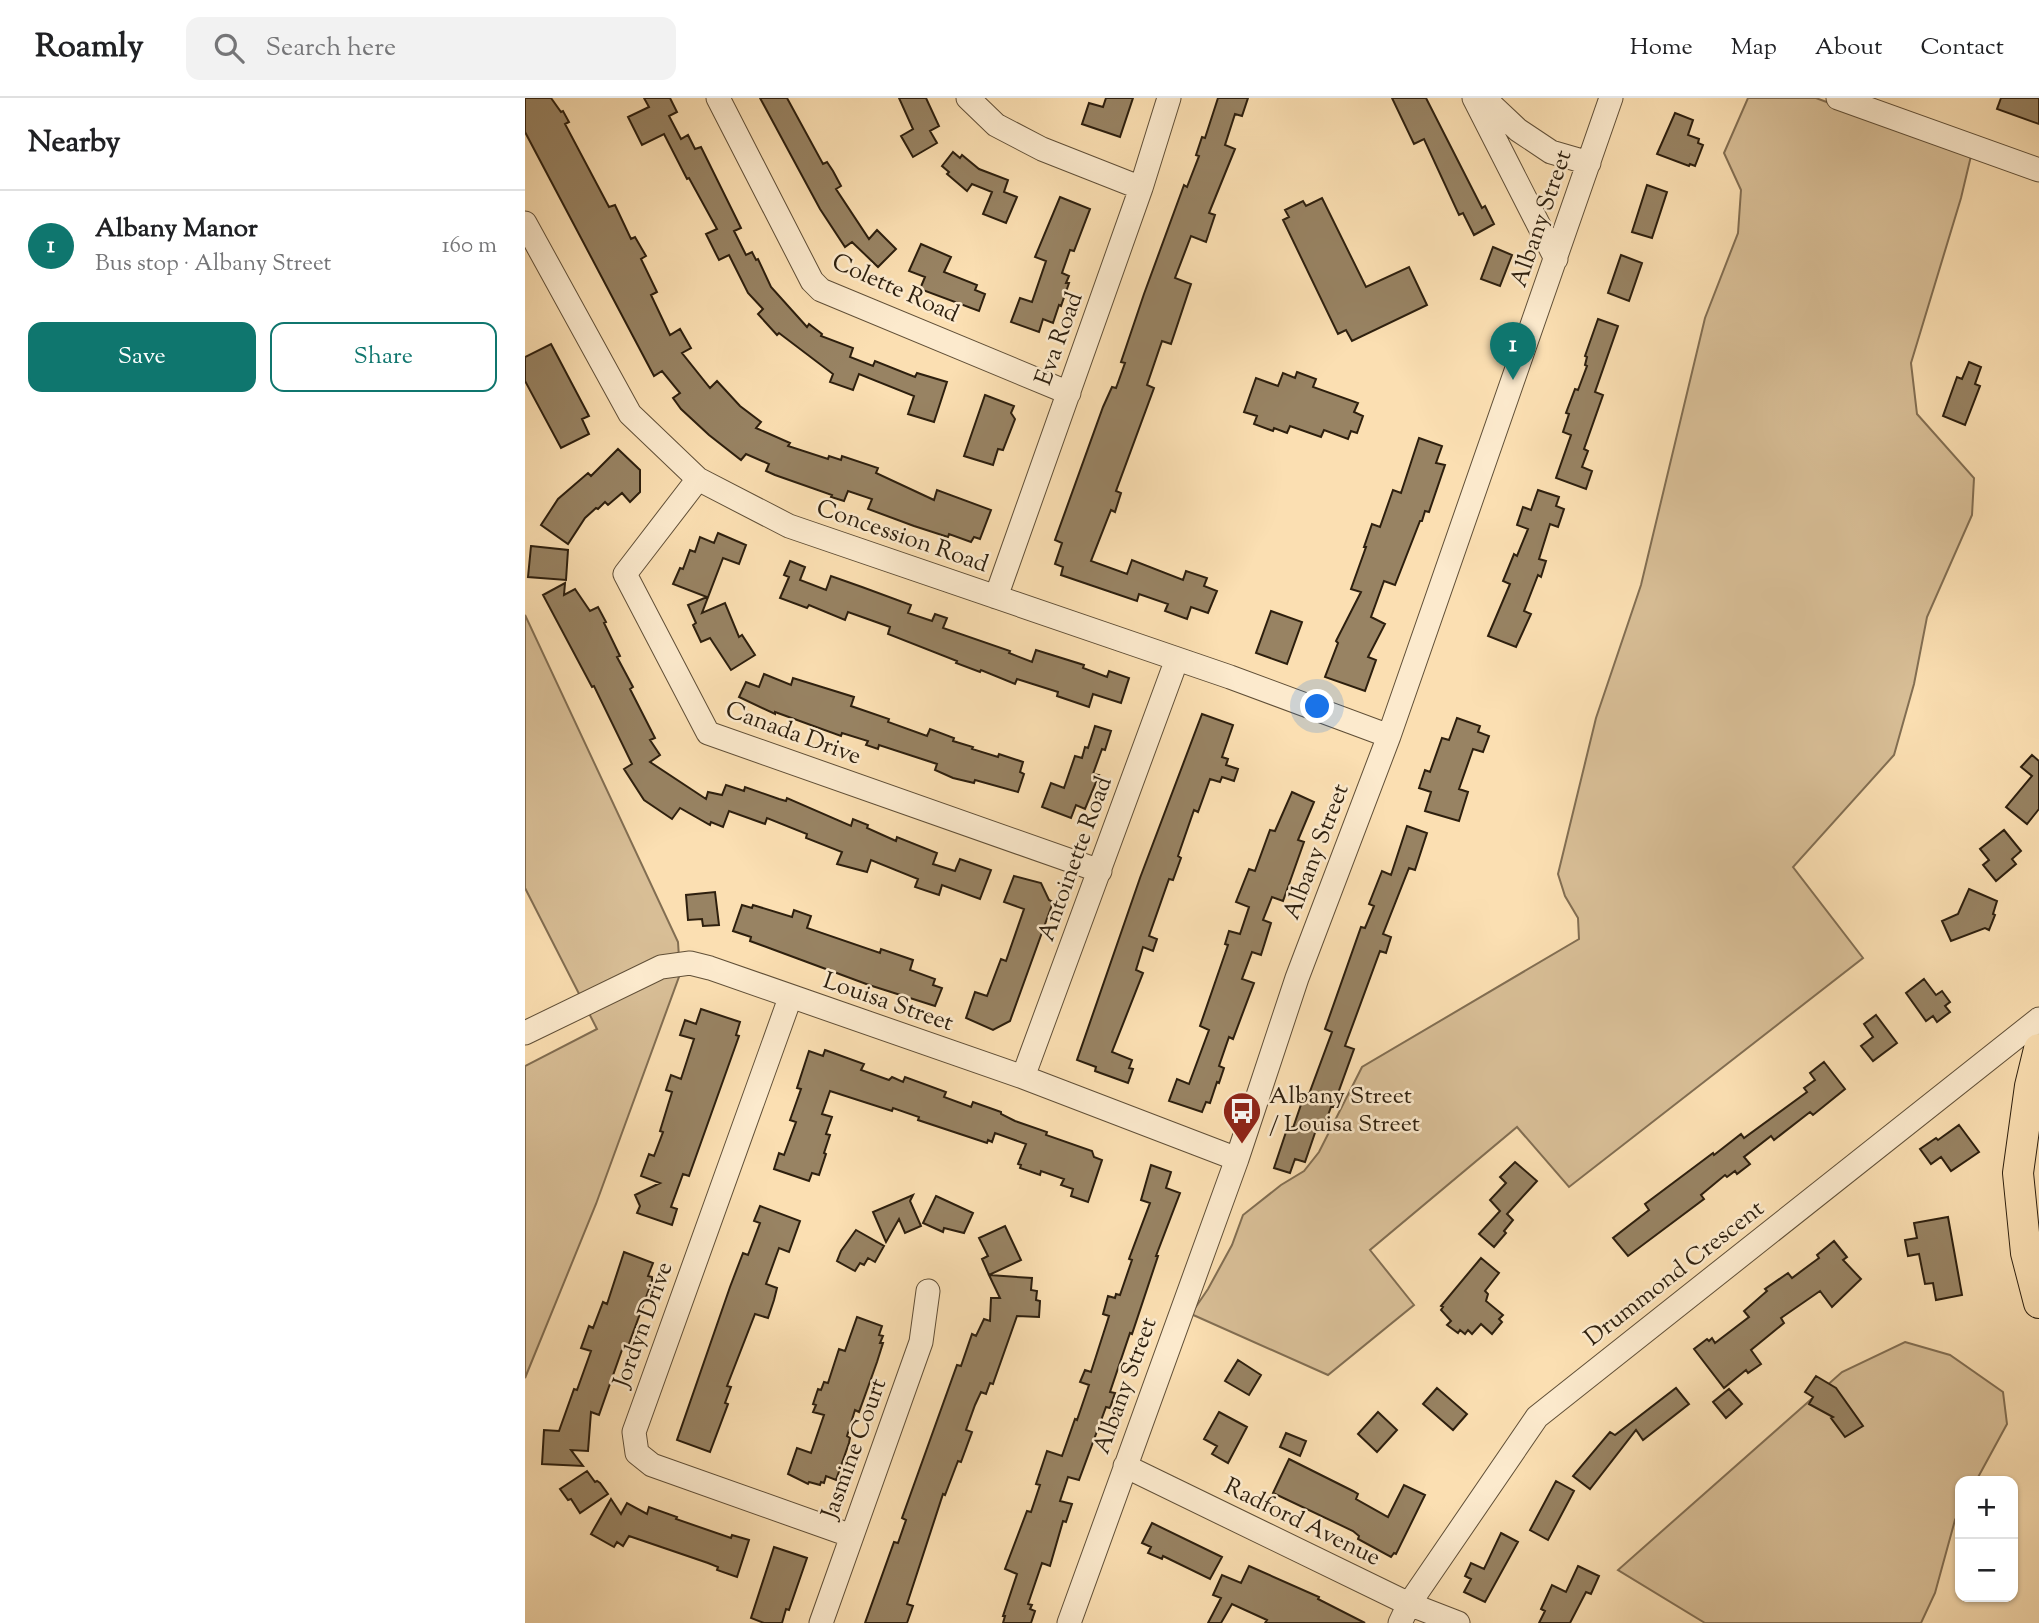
<!DOCTYPE html>
<meta charset="utf-8">
<style>
body{margin:0;font-family:"Sorts Mill Goudy",serif;background:#f2f2f2;color:#202124}
.controls{position:absolute;right:21px;bottom:21px;display:grid;overflow:hidden;border-radius:14px;box-shadow:0 2px 5px #0004}
.controls button{width:63px;height:63px;display:grid;place-items:center;padding:0;border:0;border-bottom:2px solid #e0e0e0;background:#fff;color:#202124;font:35px sans-serif}
.you{position:absolute;left:793px;top:609px;width:24px;height:24px;margin:-18px;border:5px solid #fff;border-radius:50%;background:#1a73e8;box-shadow:0 0 0 10px #1a73e833}
.badge{display:grid;place-items:center;width:46px;height:46px;border-radius:50%;background:#0f766e;color:#fff;font-size:23px;font-weight:700}
.pin{position:absolute;translate:-50% -58px;filter:drop-shadow(0 2px 4px #0008)}
.pin::after{content:'';position:absolute;top:37px;width:24px;height:21px;background:inherit;clip-path:polygon(0 0,100% 0,50% 100%)}
.list{margin:0;padding:0;list-style:none}
h2{display:flex;justify-content:space-between;align-items:center;height:91px;margin:0;padding:0 28px;font-size:30px}
h2 small{font-size:23px;font-weight:400;color:#757577}
.list li{display:grid;grid-template-columns:46px 1fr auto;gap:21px;align-items:center;box-sizing:border-box;height:112px;padding:0 28px;border-top:2px solid #e0e0e0}
.list b{display:block;font-size:26px;white-space:nowrap}
.list p{margin:0;font-size:23px;white-space:nowrap;color:#757577}
.list em{font-size:23px;font-style:normal;color:#757577}
.actions{display:flex;gap:14px;padding:21px 28px}
.actions a{flex:1;padding:16px 0;border:2px solid #0f766e;border-radius:14px;text-align:center;font-size:24px;color:#0f766e}
.actions .main{background:#0f766e;color:#fff}
.icon{flex:none;width:38px;height:38px;fill:none;stroke:currentColor;stroke-width:2;stroke-linecap:round;stroke-linejoin:round}
.map{position:relative;flex:none;width:1514px;height:1525px;overflow:hidden}
header{display:flex;align-items:center;gap:42px;box-sizing:border-box;height:98px;padding:0 35px;background:#fff;border-bottom:2px solid #e0e0e0}
header strong{font-size:33px}
nav{display:flex;gap:38px;margin-inline-start:auto;font-size:24px}
.search{width:490px;height:63px;background:#f2f2f2;display:flex;align-items:center;gap:18px;box-sizing:border-box;padding:0 24px;border-radius:14px;color:#757577;font-size:26px}
main{display:flex}
aside{flex:1;background:#fff}
.map>svg:first-child{display:block}
</style>
<header>
<strong>Roamly</strong>
<div class="search"><svg class="icon" aria-label="search" viewBox="0 0 24 24"><circle cx="10" cy="10" r="6"/><path d="M15 15l6 6"/></svg>Search here</div>
<nav><a>Home</a><a>Map</a><a>About</a><a>Contact</a></nav>
</header>
<main>
<aside>
<h2>Nearby<small></small></h2>
<ul class="list">
<li><span class="badge">1</span><div><b>Albany Manor</b><p>Bus stop · Albany Street</p></div><em>160 m</em></li>
</ul>
<div class="actions"><a class="main">Save</a><a>Share</a></div>
</aside>
<div class="map">
<svg width="1514" height="1525" viewBox="0 0 1514 1525">
<rect width="100%" height="100%" fill="#fbdfb2"/>
<filter id="stains"><feTurbulence type="fractalNoise" baseFrequency=".00286" numOctaves="4"/><feColorMatrix values="0 0 0 0 .2 0 0 0 0 .09 0 0 0 0 .02 0 0 0 .5 -.17"/></filter>
<radialGradient id="worn" r=".72"><stop offset=".6" stop-color="#630" stop-opacity="0"/><stop offset="1" stop-color="#630" stop-opacity=".3"/></radialGradient>
<path fill="#d8be96" stroke="#826e52" stroke-width="2" d="M1223 0H1291L1446 58 1436 100 1386 265 1392 316 1449 380 1447 417 1402 519 1389 586 1369 657 1268 769 1338 860 1044 1089 992 1029 845 1152 889 1207 803 1277 666 1216 683 1191 707 1147 718 1117 756 1087 779 1073 794 1054 837 969 1054 841 1053 820 1040 798 1033 776 1071 620 1116 487 1180 220 1213 135 1216 92 1199 55Z
M0 517 153 844 155 876 71 1106 0 1280V968L72 931 0 790Z
M1380 1244 1425 1257 1478 1294 1482 1326 1451 1383H1435V1413L1430 1422 1410 1495 1396 1525H1180L1093 1472 1317 1274Z"/>
<path fill="#988363" stroke="#2d1f0e" stroke-width="2" d="M0 0H26L36 14 38 13 44 24 40 26 84 109 90 107 106 141 110 139 121 158 116 161 132 194 126 197 145 237 155 231 166 250 157 255 185 290 192 283 215 308 236 324 231 330 265 345 263 348 303 361 304 358 316 362 317 358 353 370 351 375 409 402 412 392 466 412 455 441 449 439 446 444 424 436 423 439 389 428 343 411 347 401 323 393 319 403 306 399 307 397 250 377 241 373 244 366 221 356 216 362 184 337 156 311 148 300 155 295 137 273 129 278 0 34Z
M119 0H145L152 14 144 18 156 41 163 37 170 51 176 49 216 130 209 133 221 157 227 154 231 162 233 161 246 189 282 229 284 226 297 236 296 238 328 250 325 259 348 268 350 263 390 279 392 275 422 284 409 324 383 316 389 298 334 276 328 292 305 284 308 276 254 235 252 237 233 216 238 211 223 195 204 157 194 162 181 136 192 131 164 80 162 81 139 36 117 47 103 19 124 9Z
M235 0H262L298 66 302 64 308 73 316 88 311 91 344 141 352 132 371 151 353 169 327 144 320 149 295 111Z
M374 0H401L414 28 405 33 412 45 388 59 376 38 388 31Z
M581 0H608L595 39 557 26 564 5 578 9Z
M693 0H723L717 18 710 16 700 47 710 51 684 115 690 117 681 144 666 138 650 180 666 186 646 246 637 243 622 287 629 290 591 393 596 395 590 414 586 412 566 463 602 476 607 462 658 482 661 473 682 480 679 488 692 493 683 515 666 509 662 521 640 513 643 506 614 496 612 503 536 477 538 469 530 466 537 445 530 442 578 309 587 289 591 290 600 265 596 264 619 196 659 87 662 89 674 58 671 57 677 39 680 40Z
M867 0H901L957 110 960 108 969 126 949 137 938 115 934 117 899 41 889 46Z
M1476 0H1514V26L1472 11Z
M1150 15 1168 22 1163 37 1174 41 1173 45 1178 47 1170 68 1165 66 1164 68 1132 56Z
M428 54 435 60 437 57 454 71 483 82 479 94 492 99 481 125 458 116 467 94 447 86 442 93 422 76 424 74 417 68Z
M1122 87 1142 94 1127 140 1107 134Z
M535 99 565 111 549 153 545 152 537 175 544 178 541 185H544L536 208 534 207 528 225 518 221 514 234 486 224 495 200 507 204 521 163 510 159Z
M797 100 841 189 884 169 902 207 827 243 821 232 813 236 758 122 764 119 760 112 778 103 781 108Z
M396 146 426 159 419 174 452 187 450 192 460 196 454 213 395 191 400 179 384 173Z
M968 149 987 157 975 188 956 181Z
M1096 157 1117 165 1104 203 1083 195Z
M1073 221 1093 228 1070 294 1078 297 1059 351 1063 353 1057 369 1067 373 1061 391 1031 380 1046 337 1038 334 1044 316 1041 315 1050 291 1053 292 1062 268 1060 267 1062 259 1060 258Z
M26 246 64 318 57 321 64 336 36 350 0 283V259Z
M1444 264 1456 269 1450 286 1455 288 1440 327 1418 318 1432 279 1437 281Z
M772 274 791 281 788 289 833 305 829 314 838 318 832 335 826 333 823 341 799 332 796 339 765 328 762 335 749 330 748 333 729 326 732 318 719 314 731 280 753 288 758 275 770 280Z
M460 297 489 308 486 315 490 321 478 352 473 351 468 367 439 358Z
M894 340 917 348 911 365 920 367 904 414 900 413 897 423H895L870 487 859 483 846 519 860 526 843 559 851 562 840 593 800 579 813 545 811 543 836 494 826 491 841 449H839L847 426 855 429 868 392 876 395Z
M93 351 115 372V394L105 404 97 395 83 407 80 404 73 411 71 410 60 420 43 446 16 427 33 401 63 375 66 378Z
M1013 392 1034 399 1031 408 1039 411 1033 429 1025 426 1014 461 1021 463 1016 479 1013 477 999 513 1006 516 991 549 963 538 985 486 978 483 989 456 992 458 1003 431 992 427 998 409 1006 412Z
M193 435 221 447 214 466 198 460 177 515 200 505 214 539 217 537 230 557 206 572 185 540 176 544 168 527 171 525 163 507 182 499 148 486 155 470 158 471 165 452 170 454 175 439 189 445Z
M6 448 43 452 41 482 3 479Z
M265 463 280 469 275 482 301 492 306 478 337 489 386 507 383 515 407 523 410 516 422 520 418 530 485 553 484 555 507 564 511 552 559 567 558 570 582 579 584 573 604 580 596 605 568 596 564 609 532 598 533 594 492 581 490 586 456 572 455 574 431 565 432 563 363 536 365 529 323 514 320 522 284 507 282 510 255 500 264 479 259 477Z
M40 485 39 497 50 491 65 513 73 509 81 524 79 525 95 558 92 559 108 589 105 591 130 640 125 642 135 657 125 664 181 701 183 694 197 697 201 687 219 693 220 689 254 701 261 703 262 700 326 728 328 721 343 727 342 730 371 743 372 739 412 755 408 766 430 773 435 761 466 772 455 801 417 787 414 797 390 789 393 781 346 762 342 774 312 766 317 754 281 740 282 736 242 720 240 726 204 713 198 729 186 724 185 727 155 710 147 721 119 702 99 671 107 666 69 588 67 589 18 497Z
M746 513 777 524 762 566 731 555Z
M239 576 266 587 268 580 329 599 326 608 364 621 363 624 402 638 405 631 429 640 428 643 448 649 447 651 473 659 474 656 498 664 495 674 499 676 493 694 450 682 449 685 428 680 410 672 412 666 354 647 353 651 341 647 343 643 317 635 316 638 250 614V616L214 599 221 584 234 589Z
M677 616 708 627 697 659 703 661 701 667 713 671 709 683 697 679 695 684 685 681 673 714 669 712 653 758 656 760 648 782 644 781 624 838 632 841 628 853 618 849 611 872 618 875 587 954 607 962 604 970 608 971 603 985 570 973 571 969 552 962 615 780Z
M932 620 955 628 953 634 964 638 958 654 948 651 934 691 943 694 934 723 900 713 906 694 894 690 900 672 905 674 917 640 924 642Z
M570 628 586 633 580 652 577 651 568 676 574 677 560 711 551 707 546 720 517 709 526 685 539 690 550 658 557 660 560 649 563 650Z
M1507 657 1514 663V711L1502 726 1481 709 1507 678 1496 669Z
M767 694 789 704 773 742 779 744 758 803 747 799 738 822 746 825 736 857 727 854 717 881 729 885 708 941 704 939 694 968 699 970 694 985 692 984 685 1005 681 1004 677 1014 644 1003 652 981 664 986 684 932 675 928 703 847 700 846 704 833 715 836 724 809 711 804 724 771 730 773 745 732 750 733Z
M882 728 902 735 890 772 884 770 858 836 866 839 861 855 855 853 820 948 829 951 808 1009H806L798 1031 792 1029 780 1064 770 1061 765 1075 749 1070 763 1028 768 1030 780 995 784 996 807 934 800 931 836 829 840 830 849 808 844 806 857 773 866 777Z
M1479 732 1496 753 1487 761 1491 766 1471 783 1458 767 1464 762 1455 751Z
M489 778 516 785 524 802 528 804 485 923 468 932 441 920 450 894 462 898 476 861 481 863 499 811 479 804Z
M1444 791 1472 803 1468 816 1470 817 1464 832 1460 830 1426 843 1417 823 1433 816Z
M190 794 194 827 178 828 177 821 163 822 161 797Z
M217 807 227 810 228 807 267 819 269 812 286 818 282 830 355 855 356 851 388 862 385 872 410 881 408 887 417 890 410 908 344 887 225 843 226 839 208 833Z
M1399 881 1411 897 1417 893 1425 904 1420 908 1425 914 1412 924 1408 918 1401 923 1381 895Z
M176 911 215 924 211 937 214 938 164 1078 158 1076 146 1109 152 1111 147 1127 112 1115 115 1108 110 1097 135 1085 116 1078 124 1056 129 1058 138 1034 135 1033 147 994 141 992 146 977 156 981 169 941 155 937 160 922 171 926Z
M1351 917 1372 945 1348 963 1336 948 1348 939 1339 926Z
M300 952 339 966 336 972 364 982 367 979 378 984 380 979 421 994 419 999 446 1009 448 1004 476 1014V1016L490 1023 522 1034 521 1037 567 1053 569 1059 577 1062 563 1104 546 1098 548 1091 536 1087 539 1081 516 1073 515 1077 495 1070 496 1067 493 1066 501 1046 470 1035 467 1044 463 1042 462 1045 393 1022 394 1019 368 1010 367 1013 305 993 297 1016 307 1019 301 1036 305 1037 299 1055 301 1056 294 1077 287 1075 284 1083 249 1071 254 1055 259 1057 271 1024 265 1022 276 991 272 990 284 953 298 958Z
M1299 964 1320 991 1288 1017 1285 1014 1249 1042 1246 1038 1219 1059 1225 1066 1212 1076 1210 1073 1202 1079 1200 1077 1176 1097 1179 1101 1103 1158 1088 1140 1124 1112 1120 1106 1188 1055 1189 1057 1216 1036 1219 1040 1282 994 1279 990 1290 982 1285 975Z
M1434 1027 1454 1054 1426 1073 1416 1059 1406 1066 1395 1051 1411 1040 1413 1042Z
M990 1064 1012 1083 982 1116 988 1122 979 1133 981 1135 969 1149 954 1136 975 1113 965 1102 981 1085 975 1079Z
M626 1067 646 1074 641 1090 655 1095 631 1158H633L607 1236 605 1235 585 1294 590 1295 585 1310 581 1309 554 1382 543 1379 535 1403 547 1406 541 1424 538 1423 525 1468 517 1465 503 1506 507 1507 505 1511 510 1513 506 1525H478L480 1518H478L492 1476 480 1471 502 1413 506 1414 515 1387 511 1386 522 1353 537 1358 550 1321 552 1322 564 1287 555 1284 560 1272 566 1274 584 1218 578 1216 583 1198 590 1200 591 1196 595 1197 607 1162 604 1161 625 1105 616 1102Z
M388 1097 385 1103 396 1128 380 1135 374 1121 361 1144 348 1114Z
M411 1098 448 1115 439 1135 419 1130 418 1134 398 1125Z
M235 1108 275 1123 264 1154 254 1150 241 1186 252 1190 249 1202 243 1220 230 1216 202 1288 206 1289 200 1305 203 1306 185 1354 152 1342 205 1189 218 1155 223 1157 235 1125 229 1123Z
M1423 1119 1437 1197 1411 1202 1408 1185 1400 1186 1394 1156 1383 1158 1380 1142 1392 1140 1389 1125Z
M480 1128 496 1162 464 1177 457 1161 463 1158 454 1140Z
M331 1132 359 1148 350 1164 343 1160 339 1167 335 1165 330 1173 312 1163 316 1153Z
M1309 1143 1322 1159 1318 1162 1336 1181 1307 1209 1295 1193 1256 1220 1259 1225 1226 1252 1236 1266 1223 1275 1221 1272 1199 1290 1169 1251 1182 1241 1184 1243 1187 1240 1190 1245 1224 1219 1219 1213 1242 1193 1240 1191 1263 1175 1267 1180 1294 1160 1292 1157Z
M99 1154 128 1165 123 1178 127 1179V1183L102 1251 98 1249 74 1317 66 1314 63 1353 46 1352 58 1368 17 1366 19 1332 34 1333 49 1291 52 1292 66 1253 56 1250 64 1228 68 1230 78 1204 82 1206Z
M956 1160 974 1175 960 1193 963 1196 961 1203 978 1217 974 1221 977 1224 967 1236 956 1226 947 1236 943 1232 940 1236 935 1232 933 1235 922 1227 926 1223 916 1212 918 1209 916 1208Z
M464 1177 507 1180 506 1192 512 1193 511 1202 515 1203 514 1219 492 1218 469 1283 468 1286 465 1285 461 1296 456 1294 450 1307 441 1332 447 1334 436 1364 433 1363 420 1397 418 1396 382 1506 388 1508 382 1525H340L369 1444 373 1445 381 1422 377 1420 432 1267 436 1268 447 1236 451 1238 459 1221 465 1223 466 1200H475Z
M332 1219 357 1228 354 1237 358 1238 355 1245H358L352 1264 334 1314 330 1312 322 1338 325 1340 324 1345 311 1382 301 1378 299 1385 296 1384 295 1387 284 1384 283 1386 263 1376 272 1350 286 1355 299 1317 288 1314 291 1307 288 1306 293 1291 296 1292 299 1284 303 1285 314 1251 320 1253Z
M713 1262 736 1277 724 1297 700 1283Z
M1291 1278 1311 1290 1338 1328 1320 1339 1306 1320 1308 1319 1284 1306 1288 1299 1280 1294Z
M912 1290 942 1316 928 1332 898 1306Z
M1151 1290 1164 1306 1118 1342 1111 1332 1065 1391 1048 1378 1085 1334 1090 1337Z
M1204 1291 1217 1306 1201 1320 1188 1304Z
M694 1314 722 1329 703 1365 687 1356 692 1348 679 1341Z
M853 1314 872 1332 852 1354 833 1336Z
M761 1335 781 1343 775 1358 755 1349Z
M764 1361 828 1393 833 1396 831 1401 863 1419 879 1387 900 1397 871 1456 869 1455 866 1459 833 1441 834 1438 828 1433 748 1395Z
M62 1373 70 1384 72 1383 75 1385 83 1396 55 1415 46 1401 43 1402 35 1391Z
M1031 1383 1049 1393 1023 1442 1005 1432Z
M86 1401 96 1416 102 1405 122 1416 124 1409 152 1419 151 1421 206 1440 207 1437 224 1442 212 1479 192 1472 193 1469 183 1465 104 1438 98 1448 92 1444 89 1449 66 1436Z
M627 1425 697 1459 685 1481 638 1458 637 1461 623 1455 626 1449 617 1445Z
M976 1435 993 1444 960 1504 939 1494 946 1481 940 1478 946 1465 959 1471Z
M249 1449 282 1460 264 1512 261 1511 257 1525H239L226 1520Z
M724 1468 794 1499 793 1501 840 1525H740L742 1522 707 1506 696 1525H683L696 1500 688 1497 697 1477 716 1485Z
M1053 1468 1074 1478 1066 1496 1061 1494 1045 1525H1014L1020 1513 1016 1511 1027 1487 1041 1494Z"/>
<g fill="none" stroke-linecap="round" stroke-linejoin="round">
<g stroke="#604f37" stroke-width="25">
<path id="minor" d="M193 0 287 183 296 192 544 295
M443 0 471 27 517 51 616 90
M949 0 1031 161
M959 0 993 32 1026 54 1064 65
M1313 0 1514 72
M0 125 105 316 173 381 264 428 705 579 864 638
M173 381 100 476 183 635 575 773
M471 499 616 90 644 0
M265 900 109 1334 112 1355 127 1367 327 1438
M0 935 136 869 165 865 185 870 498 979 712 1061
M498 979 652 561
M600 1368 884 1506 933 1525
M296 1525 396 1244 403 1193
M544 1525 712 1061 772 880 864 638 1086 0
M875 1525 884 1506 1012 1319 1514 921"/>
</g>
<g stroke="#2d1f0e" stroke-width="32">
<path id="major" d="M1514 951 1505 988 1493 1075 1501 1155 1514 1205"/>
</g>
<use href="#minor" stroke="#fceacd" stroke-width="23"/>
<use href="#major" stroke="#fbdfb2" stroke-width="30"/>
</g>
<defs>
<g id="bus-pin" transform="scale(2.0125)"><path d="M0 17L-7.5 6A9.5 9.5 0 1 1 7.5 6Z" fill="#8f2418" stroke="#fceacd"/><path d="M-5-6H5V4H4V6H2V4H-2V6H-4V4H-5ZM-3.5-4V0h7V-4ZM-3.5 1.2v1.5H-2V1.2ZM2 1.2v1.5H3.5V1.2Z" fill="#fff"/></g>
</defs>
<g fill-rule="evenodd">
<use href="#bus-pin" x="717" y="1013"/>
</g>
<g text-anchor="middle" dominant-baseline="central" stroke-width="5" stroke-linejoin="round" paint-order="stroke">
<g font-size="24" fill="#2d1f0e" stroke="#fceacd">
<text transform="translate(1017 121) rotate(-71)">Albany Street</text>
<text transform="translate(370 191) rotate(24)">Colette Road</text>
<text transform="translate(535 241) rotate(-70)">Eva Road</text>
<text transform="translate(377 439) rotate(19)">Concession Road</text>
<text transform="translate(268 636) rotate(20)">Canada Drive</text>
<text transform="translate(792 754) rotate(-69)">Albany Street</text>
<text transform="translate(551 761) rotate(-70)">Antoinette Road</text>
<text transform="translate(363 905) rotate(19)">Louisa Street</text>
<text transform="translate(1150 1176) rotate(-38)">Drummond Crescent</text>
<text transform="translate(119 1227) rotate(-70)">Jordyn Drive</text>
<text transform="translate(601 1288) rotate(-70)">Albany Street</text>
<text transform="translate(330 1351) rotate(-70)">Jasmine Court</text>
<text transform="translate(777 1425) rotate(26)">Radford Avenue</text>
</g>
<g font-size="24" fill="#2d1f0e" stroke="#fceacd" text-anchor="start">
<text x="744" y="999">Albany Street<tspan x="744" dy="28">/ Louisa Street</tspan></text>
</g>
</g>
<rect width="100%" height="100%" filter="url(#stains)"/>
<rect width="100%" height="100%" fill="url(#worn)"/>
</svg>
<div class="controls">
<button>+</button>
<button>−</button>
</div>
<div class="you"></div>
<div class="pin badge" style="left:988px;top:282px">1</div>
</div>
</main>
